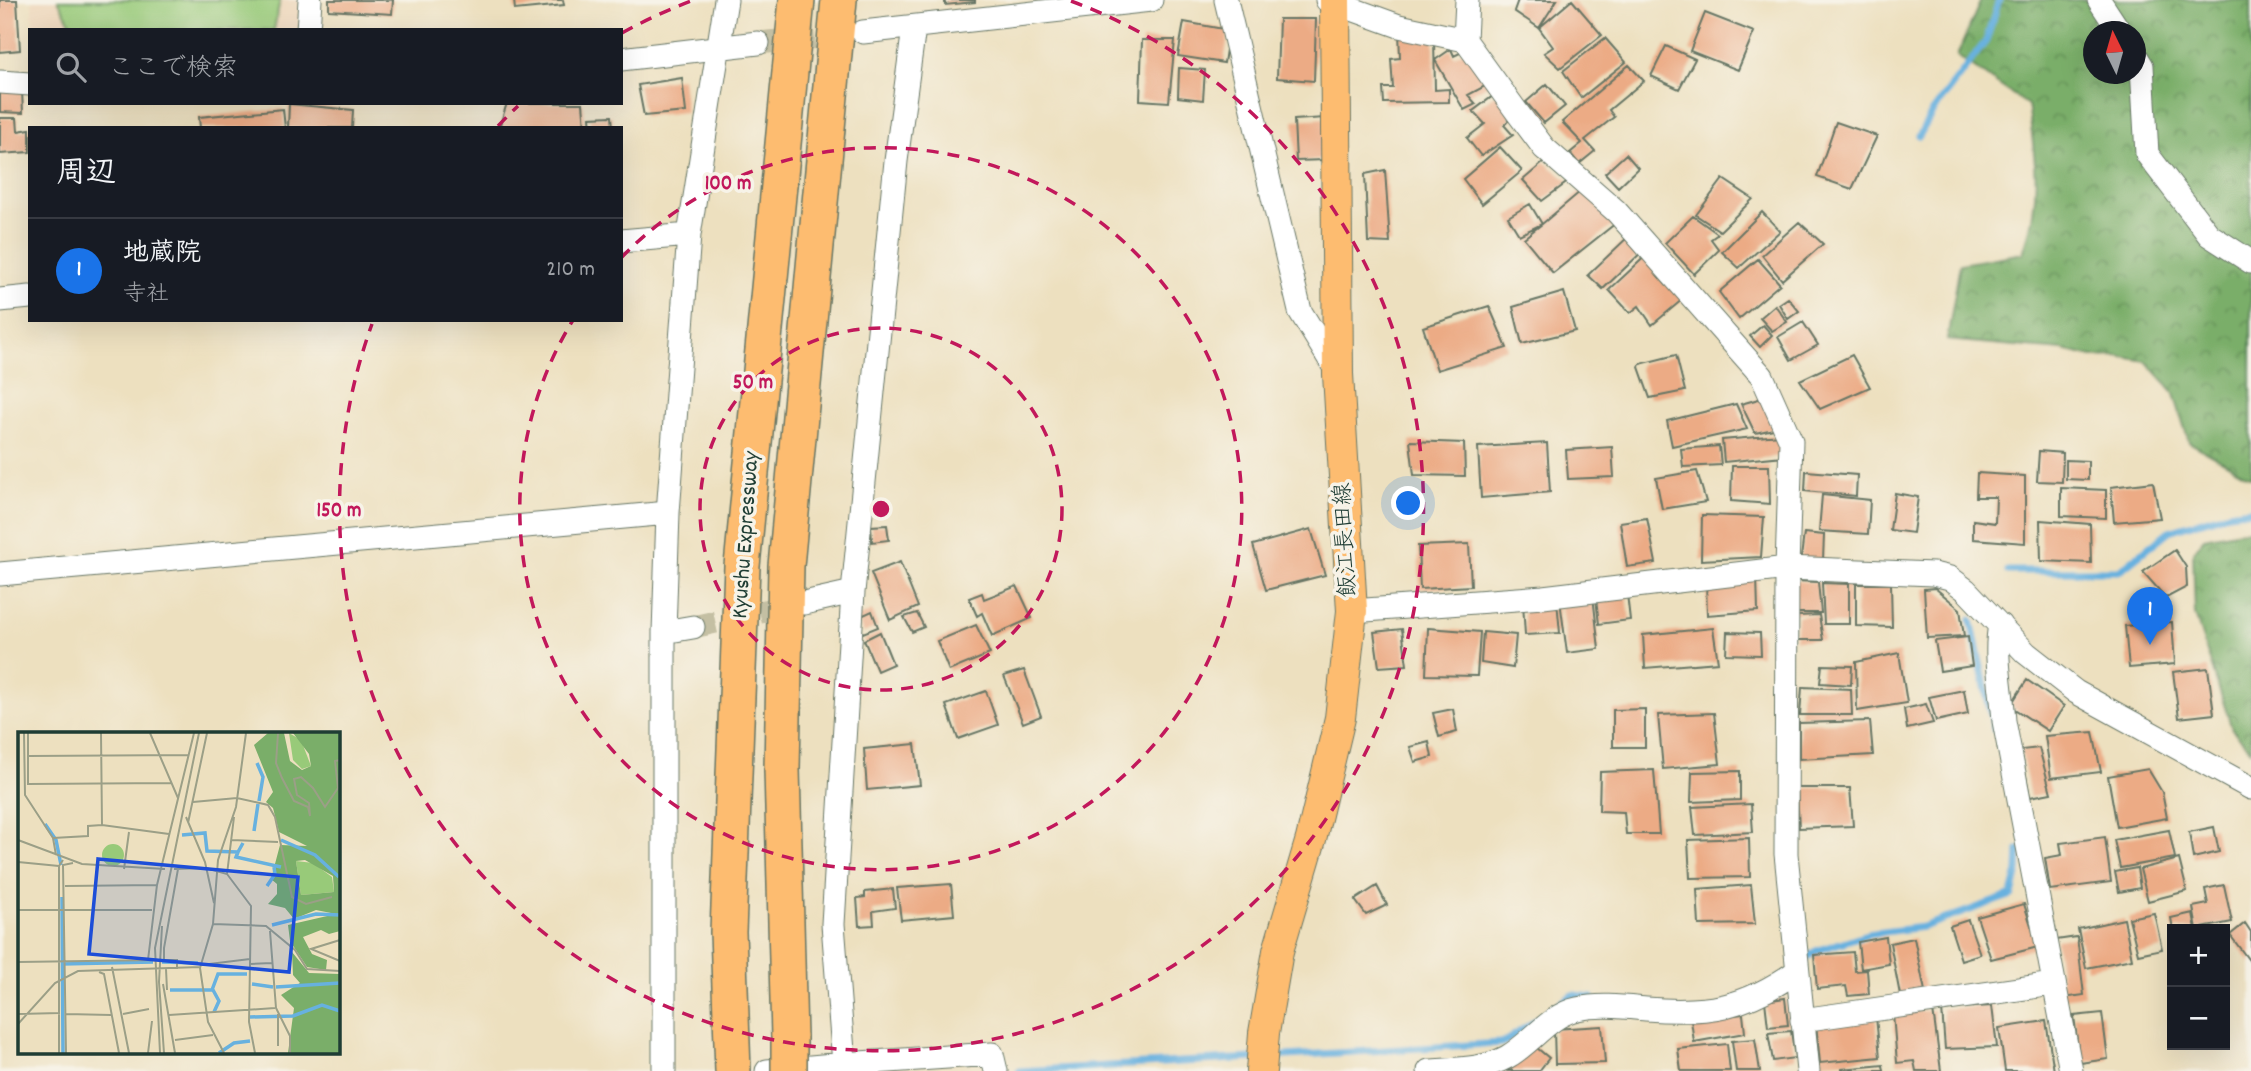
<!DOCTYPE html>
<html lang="ja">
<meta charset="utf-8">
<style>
body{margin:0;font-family:Dekko,"Klee One",sans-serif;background:#20242c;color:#f1f3f6}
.controls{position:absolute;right:21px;bottom:21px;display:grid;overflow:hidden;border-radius:0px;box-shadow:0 7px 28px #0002}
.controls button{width:63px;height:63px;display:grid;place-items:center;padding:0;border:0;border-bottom:2px solid #363941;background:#171b24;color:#f1f3f6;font:35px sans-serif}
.compass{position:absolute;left:2083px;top:21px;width:63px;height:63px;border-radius:50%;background:#171b24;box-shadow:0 7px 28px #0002;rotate:355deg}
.you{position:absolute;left:1409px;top:504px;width:24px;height:24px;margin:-18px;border:5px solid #fff;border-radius:50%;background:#1a73e8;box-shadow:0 0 0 10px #1a73e833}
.badge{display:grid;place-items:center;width:46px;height:46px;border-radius:50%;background:#1a73e8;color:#fff;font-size:23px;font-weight:700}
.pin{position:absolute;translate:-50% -58px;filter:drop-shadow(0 2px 4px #0008)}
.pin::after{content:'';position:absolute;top:37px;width:24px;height:21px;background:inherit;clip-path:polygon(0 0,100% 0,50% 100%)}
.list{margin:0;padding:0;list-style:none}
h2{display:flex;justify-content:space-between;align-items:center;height:91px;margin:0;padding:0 28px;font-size:30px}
h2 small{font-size:23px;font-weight:400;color:#9ea1a6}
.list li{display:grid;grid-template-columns:46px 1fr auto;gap:21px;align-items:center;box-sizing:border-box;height:105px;padding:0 28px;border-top:2px solid #363941}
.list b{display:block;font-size:26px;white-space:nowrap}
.list p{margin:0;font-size:23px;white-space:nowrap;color:#9ea1a6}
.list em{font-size:23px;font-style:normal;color:#9ea1a6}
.icon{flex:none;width:38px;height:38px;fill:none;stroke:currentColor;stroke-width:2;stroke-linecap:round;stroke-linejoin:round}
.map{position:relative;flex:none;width:2251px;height:1071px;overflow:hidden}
.search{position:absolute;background:#171b24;box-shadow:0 7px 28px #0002;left:28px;top:28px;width:595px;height:77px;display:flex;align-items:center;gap:18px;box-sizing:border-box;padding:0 24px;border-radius:0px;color:#9ea1a6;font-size:26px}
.panel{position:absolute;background:#171b24;box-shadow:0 7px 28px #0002;left:28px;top:126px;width:595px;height:196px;border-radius:0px}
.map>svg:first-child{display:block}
</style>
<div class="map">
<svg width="2251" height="1071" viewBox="0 0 2251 1071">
<defs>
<pattern id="forest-crowns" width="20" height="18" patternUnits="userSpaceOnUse" patternTransform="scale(1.75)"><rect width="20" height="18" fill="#7aae69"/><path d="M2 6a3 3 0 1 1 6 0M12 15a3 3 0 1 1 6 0" fill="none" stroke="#638f57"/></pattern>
</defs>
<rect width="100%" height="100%" fill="#f7f3e8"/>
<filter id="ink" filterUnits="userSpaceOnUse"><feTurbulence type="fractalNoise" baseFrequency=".0143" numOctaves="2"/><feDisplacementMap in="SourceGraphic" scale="14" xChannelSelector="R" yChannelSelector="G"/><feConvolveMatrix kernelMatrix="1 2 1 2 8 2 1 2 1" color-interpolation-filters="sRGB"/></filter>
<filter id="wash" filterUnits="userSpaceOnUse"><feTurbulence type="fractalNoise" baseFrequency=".00686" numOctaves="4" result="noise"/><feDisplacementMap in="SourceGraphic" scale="28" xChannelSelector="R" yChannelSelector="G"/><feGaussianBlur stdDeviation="1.57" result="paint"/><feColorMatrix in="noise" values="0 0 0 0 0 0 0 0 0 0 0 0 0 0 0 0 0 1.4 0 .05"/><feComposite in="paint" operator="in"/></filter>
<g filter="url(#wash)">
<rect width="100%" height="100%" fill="#ede0bf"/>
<path fill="#eed7bb" d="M32 0H301L298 30H33Z"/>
<path fill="#98ca79" stroke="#5c8456" stroke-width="2" d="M58 0H280L274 30H81L73 28Z"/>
<path fill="url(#forest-crowns)" stroke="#4c764e" stroke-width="2" fill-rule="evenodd" d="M1981 0H2251V477L2189 442 2173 391 2146 361 2117 356 2092 357 2063 350 1947 340 1960 264 2023 253C2042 198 2036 162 2028 105L1957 56ZM2094 32H2136V74H2094Z
M2251 529V750L2232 729 2195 615 2193 551 2204 538Z"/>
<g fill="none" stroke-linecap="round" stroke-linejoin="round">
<path stroke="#67b1df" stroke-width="7" d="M1919 136 1933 111 1986 41 1999 0
M2008 571H2119L2169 531 2228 513 2251 510
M1971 620 1994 729
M1803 960 1816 951 1867 934 1923 927 2012 895 2018 871 2019 850
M1558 1005 1573 995 1592 997
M1269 1057 1503 1043 1537 1020
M1019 1071 1254 1058"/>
</g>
<g id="blocks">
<path fill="#ecab85" d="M0 0H17L20 50 0 52Z
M329 0H393L392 14 329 10Z
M514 0H563L564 5 515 10Z
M945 0H975V2L945 5Z
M1518 0H1557L1539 28 1572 0 1602 35 1560 68 1544 53 1553 47 1539 28 1514 11Z
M1705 13 1754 32 1738 70 1690 51Z
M1279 19H1316L1314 81 1277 78Z
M1184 22 1229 30 1224 63 1178 56Z
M1399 31 1434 38 1435 90 1449 89V102L1384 103 1383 88H1393L1391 59 1400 58Z
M1605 38 1626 62 1581 98 1563 71Z
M1142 40H1175L1169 102 1140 100Z
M1666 46 1695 59 1679 89 1651 76Z
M1451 49 1454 56 1466 50 1489 84 1468 95 1476 104 1464 110 1435 60Z
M1629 65 1644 81 1609 110 1614 117 1585 140 1595 151 1579 164 1570 153 1582 143 1562 122Z
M1179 68 1205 70 1203 100 1178 97Z
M682 78 686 112 644 116 638 85Z
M1547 84 1565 106 1544 123 1526 102Z
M0 90H22L23 113 0 112Z
M1501 90 1517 112 1504 125 1513 135 1481 156 1467 138 1485 124 1473 111Z
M507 103H583L585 128H499Z
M289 104 353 110 352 128H288Z
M283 109 285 128H200L199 117Z
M612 116 613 128H591L590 117Z
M0 118H17L18 131 30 129V152L0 154Z
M1325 118V160L1296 161 1294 120Z
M1836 122 1877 136 1852 189 1817 177Z
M1500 147 1522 171 1482 204 1463 179Z
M1626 154 1638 168 1618 187 1605 173Z
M1544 162 1569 181 1542 201 1523 180Z
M1385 170 1390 243 1368 242 1365 174Z
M1723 179 1753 199 1720 231 1696 215Z
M1581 191 1616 223 1553 273 1524 238 1542 224 1519 235 1508 217 1530 204 1542 224Z
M1762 212 1780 231 1739 268 1722 252Z
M1693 216 1718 234 1711 239 1719 250 1694 274 1665 243Z
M1799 222 1823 244 1782 280 1762 255Z
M1631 234 1647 247 1603 289 1588 275Z
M1651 251 1664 265 1655 272 1666 285 1675 278 1689 294 1652 325 1639 306 1630 313 1609 290Z
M1758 259 1780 284 1739 319 1719 292Z
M1564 292 1575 331 1522 344 1513 307Z
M1788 298 1799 311 1788 319 1779 304Z
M1775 305 1787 322 1772 331 1760 318Z
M1489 306 1507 348 1437 370 1423 327Z
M1803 322 1818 345 1791 360 1778 337Z
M1763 325 1772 335 1760 347 1750 336Z
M1676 355 1685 391 1650 398 1639 367 1640 364Z
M1852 355 1870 387 1820 409 1800 380Z
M1766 397 1778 428 1755 433 1741 404Z
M1736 404 1747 429 1672 446 1667 421Z
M1780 435 1783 456 1724 462 1722 440Z
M1410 441 1464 443 1465 476 1414 475Z
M1547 443 1550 492 1481 498 1478 447Z
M1719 446 1721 465 1683 467 1681 449Z
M1612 447 1614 477 1568 479 1566 450Z
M2039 451 2063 453 2062 482 2037 481Z
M2066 460 2088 461V480L2066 479Z
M1732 466H1769L1770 504 1731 501Z
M1697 471 1706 502 1662 509 1656 478Z
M1806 471 1857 475 1856 496 1805 491Z
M1977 473 2025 476V543L1973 539V520L1995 523 1996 497H1976Z
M2153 482 2160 518 2114 522 2111 487Z
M2061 488 2106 490V518L2061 516Z
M1895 493 1918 497 1913 533 1890 530Z
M1822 495 1870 500 1868 534 1819 531Z
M1702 515 1764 517 1761 557 1701 560Z
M1647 518 1656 563 1627 567 1620 522Z
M2040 520 2090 524 2091 563 2041 561Z
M887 525 889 540 872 542 871 526Z
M1311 529 1325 575 1266 590 1253 545Z
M1804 533 1824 535 1823 560 1801 558Z
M1469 544 1471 586 1420 589 1418 546Z
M2175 550 2186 567 2187 587 2166 598 2143 572Z
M900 562 918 607 890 620 871 573Z
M1757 576 1758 611 1707 615 1706 580Z
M1794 581 1818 582 1821 613H1793Z
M1822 583 1849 584V624H1824Z
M1856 584H1891L1892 627 1856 626Z
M1017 586 1032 618 992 636 982 613 977 616 969 598 982 593 984 599Z
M1935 588 1960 609 1964 636 1927 638 1924 589Z
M1627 594 1630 620 1599 624 1596 598Z
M1593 596 1599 649 1567 653 1560 601Z
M1557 601 1560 633 1525 635 1523 603Z
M872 611 878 627 863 633 857 618Z
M917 613 924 627 912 632 904 617Z
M1819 615 1823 640H1795L1797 616Z
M2172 622 2175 664 2129 668 2125 626Z
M976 625 990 654 949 671 937 641Z
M1428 628 1480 632 1477 676 1426 675Z
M1713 628 1718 662 1645 668 1643 635Z
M1402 629 1407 665 1379 667 1374 632Z
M880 632 893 664 877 671 864 640Z
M1483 632 1516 635 1513 668 1481 663Z
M1727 632 1760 633 1761 655 1726 654Z
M1968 637 1972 666 1940 671 1935 641Z
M1899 653 1907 703 1857 711 1856 662Z
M1822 665 1852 666 1851 685 1820 683Z
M2208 668 2214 714 2179 718 2173 672Z
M1024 670 1041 716 1023 723 1004 676Z
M2027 680 2064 706 2048 731 2010 706Z
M1802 687 1851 689 1852 715H1800Z
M1964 690 1968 714 1936 721 1929 697Z
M986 691 998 725 958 739 946 705Z
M1926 704 1933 723 1907 729 1904 709Z
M1453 709 1457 732 1439 737 1433 713Z
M1645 709V747H1613V710Z
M1714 713 1720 764 1663 769 1658 715Z
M1870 721 1873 755 1799 759V723Z
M2093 732 2101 772 2051 778 2045 736Z
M1429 742 1432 757 1415 762 1410 747Z
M915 744 920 785 867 790 864 749Z
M2039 748 2051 793 2030 797 2021 750Z
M2148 769 2162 792 2167 818 2117 827 2108 776Z
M1654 770 1659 834H1626L1624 812 1599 811 1600 772Z
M1740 771V800L1691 802 1692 772Z
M1797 788H1850L1853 826 1799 828Z
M1751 804 1753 832 1695 835 1692 807Z
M2214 827 2219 852 2193 858 2189 832Z
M2169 830 2175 858 2120 868 2114 840Z
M2105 837 2111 882 2050 890 2045 858 2062 855 2060 843Z
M1749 838 1750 877 1690 878 1688 840Z
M2179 859 2187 891 2148 901 2140 869Z
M2137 868 2140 888 2119 892 2115 872Z
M951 884 954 915 901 920 897 888Z
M1751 885 1755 924 1699 925 1697 889Z
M2224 885 2232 922 2197 929 2193 907 2208 904 2205 889Z
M1377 886 1387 905 1366 915 1355 900Z
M893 889 895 908 873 911 874 925 859 926 857 898 865 897V892Z
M2024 904 2038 947 1991 959 1977 917Z
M2154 913 2162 949 2138 954 2129 918Z
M2193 913 2196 929H2173L2171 918Z
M2124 919 2132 959 2086 968 2078 929Z
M1968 920 1980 954 1961 960 1950 926Z
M2245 923 2251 932V963L2230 935Z
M1886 937 1889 964 1861 969 1858 942Z
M2077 937 2084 995 2063 998 2056 940Z
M1914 938 1925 991 1900 995 1890 943Z
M1853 952 1855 971 1867 970 1869 994 1848 996 1846 986 1817 989 1814 955Z
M1785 998 1788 1025 1768 1027 1765 1001Z
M1992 1006 1997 1047 1945 1049 1942 1009Z
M1933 1010 1941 1071H1916L1914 1061 1897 1063 1893 1014Z
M2102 1013 2108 1059 2080 1063 2074 1016Z
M1743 1014 1745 1033 1694 1042 1691 1020Z
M1876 1017 1880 1057 1820 1063 1816 1023Z
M2046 1021 2054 1071H2005L1999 1028Z
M1602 1026 1605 1063 1555 1064 1554 1029Z
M1791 1031 1795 1058 1773 1061 1768 1033Z
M1755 1039 1760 1071H1736L1732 1041Z
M1531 1043 1549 1058 1539 1071H1508Z
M1727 1044 1730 1071H1681L1678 1049Z
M1883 1065 1884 1071H1842V1069Z"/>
</g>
</g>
<g filter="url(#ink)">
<use href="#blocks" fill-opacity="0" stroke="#677665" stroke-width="2"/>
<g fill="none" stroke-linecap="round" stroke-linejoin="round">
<path stroke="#c4bfa3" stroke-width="23" stroke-dasharray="23 11" stroke-linecap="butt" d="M758 43 848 34
M693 627 796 604"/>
<g stroke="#677665" stroke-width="25">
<path id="minor" d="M1226 0 1300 311 1338 373
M1327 0 1399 26 1465 40
M1467 0 1465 40 1517 112 1544 148 1616 211 1762 376 1791 441 1787 568 1786 854 1808 1071
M2099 0 2120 32
M914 28 896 161 853 592 833 924 844 1064 992 1054 996 1071
M308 30 310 0
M863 32 1151 0
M2136 56 2142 66 2147 154 2209 235 2251 262
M621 59 758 43
M0 82 30 84
M621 241 689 235
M0 300 30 297
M0 574 668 513
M804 603 853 592
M1352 611 1543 597 1787 568 1933 574 1950 578 1966 590 2026 653 2076 692 2251 788
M2000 625C1994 656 2002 689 2004 721L2071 1071
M664 632 693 627
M1802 1020 2053 984
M664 1071V632L668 513 689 235 726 0
M767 1071 844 1064
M1429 1071C1456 1069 1483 1070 1507 1057 1531 1044 1549 1015 1577 1009 1599 1004 1624 1007 1646 1009 1709 1014 1745 1008 1797 971"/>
</g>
<g stroke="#677665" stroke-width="32">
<path id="major" d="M1261 1071 1264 1033 1278 951 1311 839 1340 718 1352 611 1338 374 1335 0"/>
</g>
<g stroke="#677665" stroke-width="38">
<path id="highway" d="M789 1037 782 769 786 566 839 0
M733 1071 728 932 742 566 797 0"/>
</g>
<use href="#minor" stroke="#fff" stroke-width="23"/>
<use href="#major" stroke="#fdbc70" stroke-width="30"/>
<use href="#highway" stroke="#fdbc70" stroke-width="35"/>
<g stroke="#677665" stroke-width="38" stroke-linecap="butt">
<path id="highway-bridge" d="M789 1037V1071"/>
</g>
<use href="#highway-bridge" stroke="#fdbc70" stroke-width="35"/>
</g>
</g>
<g fill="none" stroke="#c2185b" stroke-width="3.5" stroke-dasharray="12 9">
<circle cx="881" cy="509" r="181"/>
<path d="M621 258A361 361 0 1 1 573 320"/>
<path d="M498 126A542 542 0 0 1 518 106M622 33A542 542 0 0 1 691 1M1071 1A542 542 0 1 1 372 324"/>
</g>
<g text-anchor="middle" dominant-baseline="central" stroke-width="7" stroke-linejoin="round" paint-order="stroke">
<g font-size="23" fill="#1f3d34" stroke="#f7f3e8">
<text transform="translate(747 535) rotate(-86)">Kyushu Expressway</text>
<text transform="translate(1347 540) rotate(-93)">飯江長田線</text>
</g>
</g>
<g transform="translate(18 732)">
<rect width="322" height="322" fill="#ede0bf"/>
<path d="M271 1 283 8 293 34 284 37 275 28ZM84 123a11 11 0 1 1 22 0a11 11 0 1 1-22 0ZM278 129 295 131 314 145 316 160 283 163Z" fill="#98ca79"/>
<path d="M250 1H266L272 29 284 38 293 34 291 22 275 1H322V199L311 202 303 198 285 205 294 222 309 228 308 238 289 235 272 209 270 193 318 182 298 178 276 187 267 176 250 172 259 162V152L253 147 262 113 289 114 261 100 255 76 248 70 255 60 236 13ZM287 128 315 144 316 160 283 163 278 129ZM274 220 291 241 322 242V321H270L276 276 263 263 282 251 275 243Z" fill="#7aae69" fill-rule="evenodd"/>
<path fill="none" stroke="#67b1df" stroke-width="3.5" d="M239 31 245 45 241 69M27 92 38 108 43 133M236 99 240 72M164 103 187 101 189 119 220 120 225 111M263 108 297 123 321 145M220 120 218 125 263 135M249 154 257 142 256 135M44 165 45 321M254 193 298 182 322 183M144 230 180 231M44 232 135 230M234 252 255 255M258 255 322 251M152 258H195L201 269 196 280M194 258 200 242H229M232 285 275 284 304 273 322 279M201 321 216 311 232 309"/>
<path fill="none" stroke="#9b9f87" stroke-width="2" d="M6 1 7 63 35 106 38 123M10 1V52L153 51M83 1 84 93M132 1 160 66M260 1 258 31 264 46 276 69 290 75 292 84 291 71 279 63 276 47 283 45 295 56 307 75 320 56 317 29 322 28M10 24 171 23M175 70 219 66 250 73 257 85 274 165 288 172 314 165M168 85 187 130 196 171M170 91 189 1M35 106 70 104V94L84 93 151 102M0 108 64 132 147 137M214 108 260 110M0 130 41 134M106 137 111 100M156 137 188 136 209 142 233 174 231 290 237 321M209 142 216 85M47 154 139 153M0 178H134M195 192 248 194 277 218 289 237 322 239M144 194 141 250 146 321M252 199 258 276 272 304V321M322 208 293 217 322 229M130 228 139 153 176 1M0 230 138 228M232 232 254 231M183 233 232 227M94 235 111 321M148 237 149 258M159 237V228H146V216L160 137M81 240 86 242 101 321M145 252 157 321M0 282 42 281M48 282 93 283M105 282 131 277M151 283 257 276M0 292 37 251 60 239 182 235M157 308 195 303M260 314V282M41 321V134L45 128M48 321 45 133 55 131M130 321 134 289M142 321 137 216 181 1M206 321 190 290 182 236 195 192 200 128 218 75 228 1"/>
<path fill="#1d4ed8" fill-opacity="0.15" stroke="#1d4ed8" stroke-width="3.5" d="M80 127 280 145 271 240 71 222Z"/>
<rect width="322" height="322" fill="none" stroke="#1f3d34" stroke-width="3.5"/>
</g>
<circle cx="881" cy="509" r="10" fill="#c2185b" stroke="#f7f3e8" stroke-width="3.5"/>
<g font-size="21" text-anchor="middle" font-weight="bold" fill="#c2185b" stroke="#f7f3e8" stroke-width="7" stroke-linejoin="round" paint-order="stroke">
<text x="728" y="189">100 m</text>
<text x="753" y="388">50 m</text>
<text x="339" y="516">150 m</text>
</g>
</svg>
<div class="controls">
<button>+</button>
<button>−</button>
</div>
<svg class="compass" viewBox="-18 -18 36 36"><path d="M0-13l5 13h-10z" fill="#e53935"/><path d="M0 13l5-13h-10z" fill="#9ea1a6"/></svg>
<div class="you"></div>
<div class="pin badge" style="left:2150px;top:645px">1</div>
<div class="search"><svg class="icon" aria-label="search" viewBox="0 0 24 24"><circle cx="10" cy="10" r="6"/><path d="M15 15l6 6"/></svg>ここで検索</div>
<section class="panel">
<h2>周辺<small></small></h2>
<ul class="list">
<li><span class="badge">1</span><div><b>地蔵院</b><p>寺社</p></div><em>210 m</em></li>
</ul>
</section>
</div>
